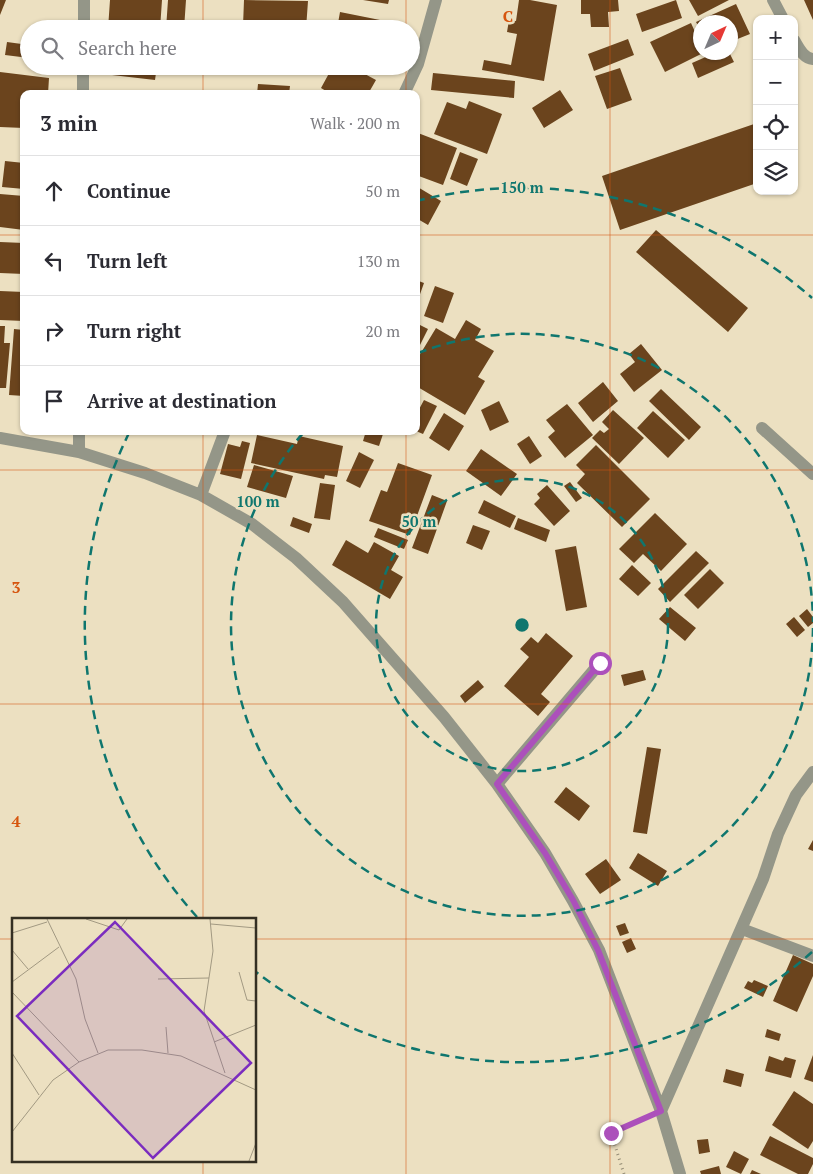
<!DOCTYPE html>
<meta charset="utf-8">
<style>
body{margin:0;font-family:"PT Serif",serif;background:#f7f7f7;color:#2b2b33}
.controls{position:absolute;right:15px;top:15px;display:grid;overflow:hidden;border-radius:10px;box-shadow:0 1px 4px #0004}
.controls button{width:45px;height:45px;display:grid;place-items:center;padding:0;border:0;border-bottom:1px solid #e1e1e2;background:#fff;color:#2b2b33;font:25px sans-serif}
.compass{position:absolute;left:693px;top:15px;width:45px;height:45px;border-radius:50%;background:#fff;box-shadow:0 1px 4px #0004;rotate:44deg}
.stop{position:absolute;width:15px;height:15px;margin:-11px;border:4px solid #ac50bb;border-radius:50%;background:#fff}
.stop.end{background:#ac50bb;border-color:#fff;box-shadow:0 1px 5px #0008}
.list{margin:0;padding:0;list-style:none}
h2{display:flex;justify-content:space-between;align-items:center;height:65px;margin:0;padding:0 20px;font-size:21px}
h2 small{font-size:16px;font-weight:400;color:#7c7c81}
.list li{display:grid;grid-template-columns:32px 1fr auto;gap:15px;align-items:center;box-sizing:border-box;height:70px;padding:0 20px;border-top:1px solid #e1e1e2}
.list b{display:block;font-size:19px;white-space:nowrap}
.list em{font-size:16px;font-style:normal;color:#7c7c81}
.icon{flex:none;width:28px;height:28px;fill:none;stroke:currentColor;stroke-width:2;stroke-linecap:round;stroke-linejoin:round}
.map{position:relative;flex:none;width:813px;height:1174px;overflow:hidden}
.search{position:absolute;background:#fff;box-shadow:0 1px 4px #0004;left:20px;top:20px;width:400px;height:55px;display:flex;align-items:center;gap:12px;box-sizing:border-box;padding:0 18px;border-radius:28px;color:#7c7c81;font-size:19px}
.panel{position:absolute;background:#fff;box-shadow:0 1px 4px #0004;left:20px;top:90px;width:400px;height:345px;border-radius:10px}
.map>svg:first-child{display:block}
</style>
<div class="map">
<svg width="813" height="1174" viewBox="0 0 813 1174">
<rect width="100%" height="100%" fill="#ece0c1"/>
<path fill="#6b441d" d="M0 0H6L0 15Z
M110 0H162L160 29H108Z
M168 0H186L184 29H166Z
M244 0 308 1 306 29 243 26Z
M363 0H389L388 4Z
M519 0H530L557 5 544 81 482 70 484 60 511 65 517 34 507 32 509 20 516 21Z
M581 0H618L619 11 608 12 609 27H591L590 14H581Z
M676 0 682 18 642 32 636 14Z
M689 0H729L698 16Z
M804 0H813V20Z
M736 4 750 34 730 42V22H700V29L696 22Z
M340 12 390 22 389 29H337Z
M691 23 700 43V52H705L665 72 650 42Z
M628 39 634 55 594 71 588 54Z
M7 42 29 45V58L5 55Z
M717 52H729L734 62 698 78 692 63Z
M113 66H157L155 80 112 75Z
M256 66H273V70Z
M333 66H350L376 80 368 94H331L321 88Z
M620 68 632 100 607 109 595 76Z
M0 72 49 78 48 94H24V128L0 127Z
M433 73 515 81 514 98 431 90Z
M258 84 290 86 289 94H257Z
M560 90 573 110 544 128 532 108Z
M469 101 502 114 487 154 434 134 447 102 466 109Z
M757 123V183L620 230 602 176Z
M418 133 457 148 443 185 416 175V138Z
M460 152 478 159 467 186 450 179Z
M5 161 24 163V189L2 187Z
M416 186 441 201 428 225 416 218Z
M0 194 24 196V230L0 227Z
M656 230 748 308 728 332 636 252Z
M0 242 24 243V274L0 273Z
M416 280 424 283 419 297 416 296Z
M435 286 454 293 443 323 424 316Z
M0 291 24 292V321L0 320Z
M466 320 481 329 475 340 494 351 478 377 485 381 465 415 416 386V361L436 328 455 339Z
M416 323 428 329 416 353Z
M0 326H5L4 343H10L6 388H0Z
M14 329 24 330V396L9 395Z
M641 344 662 370 634 392 620 374 635 362 629 354Z
M603 382 618 401 593 422 578 403Z
M661 389 701 427 689 440 649 401Z
M424 400 437 406 423 434 416 431V415Z
M499 401 509 422 490 431 481 410Z
M567 404 593 435 565 458 548 437 555 431 546 420Z
M613 410 644 438 619 464 592 438 600 430 604 433 609 429 602 422Z
M653 411 685 440 668 458 637 428Z
M444 413 464 426 449 451 429 438Z
M366 431H384L379 446 363 441Z
M257 435 297 444 299 436 343 446 337 477 325 475 324 479 251 463Z
M529 436 542 456 530 464 517 444Z
M242 441 250 443 241 479 220 474 228 444 240 447Z
M596 445 650 499 622 527 577 483 585 474 576 465Z
M481 449 517 474 501 496 466 471Z
M359 452 374 460 360 488 346 481Z
M398 463 432 475 410 535 369 521 381 490 387 492Z
M254 465 293 476 286 498 247 487Z
M570 482 582 498 576 502 564 486Z
M320 483 335 485 330 520 314 518Z
M547 485 570 511 554 526 534 504 540 498 537 494Z
M432 495 447 501 428 554 412 548Z
M484 500 516 516 510 528 478 513Z
M655 513 687 544 661 571 643 554 634 563 619 549Z
M293 517 312 524 309 533 290 526Z
M518 518 550 530 546 542 514 529Z
M473 525 490 531 482 550 466 543Z
M378 528 408 540 404 549 374 537Z
M346 540 368 553 374 542 399 556 391 570 403 577 390 599 332 565Z
M576 546 587 607 566 611 555 550Z
M696 551 709 563 670 602 658 589Z
M632 565 651 583 638 596 619 579Z
M710 569 724 583 698 609 684 595Z
M670 607 696 628 685 641 659 619Z
M807 609 813 617V623L808 627 799 616Z
M794 617 805 630 797 637 786 624Z
M546 633 573 656 541 694 550 702 538 716 504 686 529 657 520 649 531 637 538 643Z
M643 670 646 680 624 686 621 675Z
M478 680 484 687 465 703 460 696Z
M647 747 661 749 647 834 633 832Z
M566 787 590 806 579 821 554 802Z
M813 840V851L808 849Z
M638 853 667 871 658 886 629 868Z
M606 859 621 880 600 894 585 874Z
M625 923 629 933 620 936 616 926Z
M631 938 636 949 627 953 622 942Z
M793 955 813 964V976L797 1012 773 1001Z
M754 980 768 986 763 997 744 988 748 981 752 983Z
M767 1029 781 1034 779 1041 765 1037Z
M813 1055V1082L804 1079Z
M769 1056 783 1061 785 1057 796 1060 791 1078 765 1071Z
M726 1069 744 1074 741 1087 723 1082Z
M794 1091 813 1104V1141L808 1149 772 1125Z
M770 1136 813 1158V1164L808 1174H798L760 1155Z
M708 1139 710 1152 699 1154 697 1140Z
M734 1151 749 1159 741 1174 726 1167Z
M719 1166 721 1174H701L700 1171Z
M752 1170 761 1174H750Z"/>
<g fill="none" stroke-linecap="round" stroke-linejoin="round">
<path stroke="#938b75" stroke-width="3" stroke-dasharray="1 4" stroke-linecap="butt" d="M624 1174 611 1133 647 1117"/>
<path stroke="#949688" stroke-width="12" d="M773 0 783 19
M84 29V0
M794 40C799 48 803 58 813 59
M83 94V66
M404 94 418 64 436 0
M762 428 813 474
M0 438 79 452 145 473 201 495 252 524 296 558 343 602 444 717 497 784 545 853 573 901 599 950 661 1111 680 1174
M79 452V431
M201 495 225 431
M497 784 600 663
M742 929 813 956
M661 1111 763 879 778 834 796 795 813 772"/>
</g>
<g fill="none" stroke-linecap="round" stroke-linejoin="round">
<path stroke="#ac50bb" stroke-width="6" d="M600 663 497 784 545 853 573 900 598 950 661 1111 611 1133"/>
</g>
<path fill="none" stroke="#d6550e" stroke-width="1" stroke-opacity="0.55" d="M203 0V29M406 0V29M610 0V1174M203 66V94M406 66V94M0 235H24M416 235H813M203 431V919M406 431V1174M0 470H813M0 704H813M0 939H14M255 939H813M203 1160V1174"/>
<g fill="none" stroke="#0f766e" stroke-width="2.5" stroke-dasharray="9 6">
<circle cx="522" cy="625" r="146"/>
<path d="M813 628A291 291 0 1 1 304 432M418 353A291 291 0 0 1 813 622"/>
<path d="M812 952A437 437 0 0 1 256 972M197 917A437 437 0 0 1 129 433M416 201A437 437 0 0 1 812 298"/>
</g>
<g transform="translate(12 918)">
<rect width="244" height="244" fill="#ece0c1"/>
<path fill="none" stroke="#a29982" stroke-width="1" d="M35 1 64 61 73 101 86 135M74 1 107 12 115 1M198 1 201 33 192 93 213 155M199 6 244 10M0 15 35 4M0 32 16 51M227 54 235 82 244 83M146 61 197 60M0 64 47 29M0 74 67 144M154 109 156 135M202 124 244 107M0 135 27 177M0 214 41 162 67 144 96 132H130L169 138 244 172M237 243 244 225"/>
<path fill="#7b2cbf" fill-opacity="0.15" stroke="#7b2cbf" stroke-width="2.5" d="M103 4 239 145 141 240 5 98Z"/>
<rect width="244" height="244" fill="none" stroke="#342f23" stroke-width="2.5"/>
</g>
<g font-size="16" text-anchor="middle" font-weight="bold" fill="#d6550e" stroke="#ece0c1" stroke-width="5" stroke-linejoin="round" paint-order="stroke">
<text x="508" y="22">C</text>
<text x="16" y="593">3</text>
<text x="16" y="827">4</text>
</g>
<circle cx="522" cy="625" r="8" fill="#0f766e" stroke="#ece0c1" stroke-width="2.5"/>
<g font-size="15" text-anchor="middle" font-weight="bold" fill="#0f766e" stroke="#ece0c1" stroke-width="5" stroke-linejoin="round" paint-order="stroke">
<text x="522" y="193">150 m</text>
<text x="258" y="507">100 m</text>
<text x="419" y="527">50 m</text>
</g>
</svg>
<div class="controls">
<button>+</button>
<button>−</button>
<button><svg class="icon" aria-label="locate" viewBox="0 0 24 24"><circle cx="12" cy="12" r="6"/><path d="M12 2v4M12 18v4M2 12h4M18 12h4"/></svg></button>
<button><svg class="icon" aria-label="layers" viewBox="0 0 24 24"><path d="M12 4l9 5-9 5-9-5zM3 14l9 5 9-5"/></svg></button>
</div>
<svg class="compass" viewBox="-18 -18 36 36"><path d="M0-13l5 13h-10z" fill="#e53935"/><path d="M0 13l5-13h-10z" fill="#7c7c81"/></svg>
<div class="stop" style="left:600px;top:663px"></div>
<div class="stop end" style="left:611px;top:1133px"></div>
<div class="search"><svg class="icon" aria-label="search" viewBox="0 0 24 24"><circle cx="10" cy="10" r="6"/><path d="M15 15l6 6"/></svg>Search here</div>
<section class="panel">
<h2>3 min<small>Walk · 200 m</small></h2>
<ul class="list">
<li><svg class="icon" aria-label="ahead" viewBox="0 0 24 24"><path d="M12 20V5M6 11l6-6 6 6"/></svg><div><b>Continue</b></div><em>50 m</em></li>
<li><svg class="icon" aria-label="left" viewBox="0 0 24 24"><path d="M17 20v-9H6M10 6l-5 5 5 5"/></svg><div><b>Turn left</b></div><em>130 m</em></li>
<li><svg class="icon" aria-label="right" viewBox="0 0 24 24"><path d="M7 20v-9h11M14 6l5 5-5 5"/></svg><div><b>Turn right</b></div><em>20 m</em></li>
<li><svg class="icon" aria-label="arrive" viewBox="0 0 24 24"><path d="M6 21V4h12l-3 4 3 4H6"/></svg><div><b>Arrive at destination</b></div></li>
</ul>
</section>
</div>
